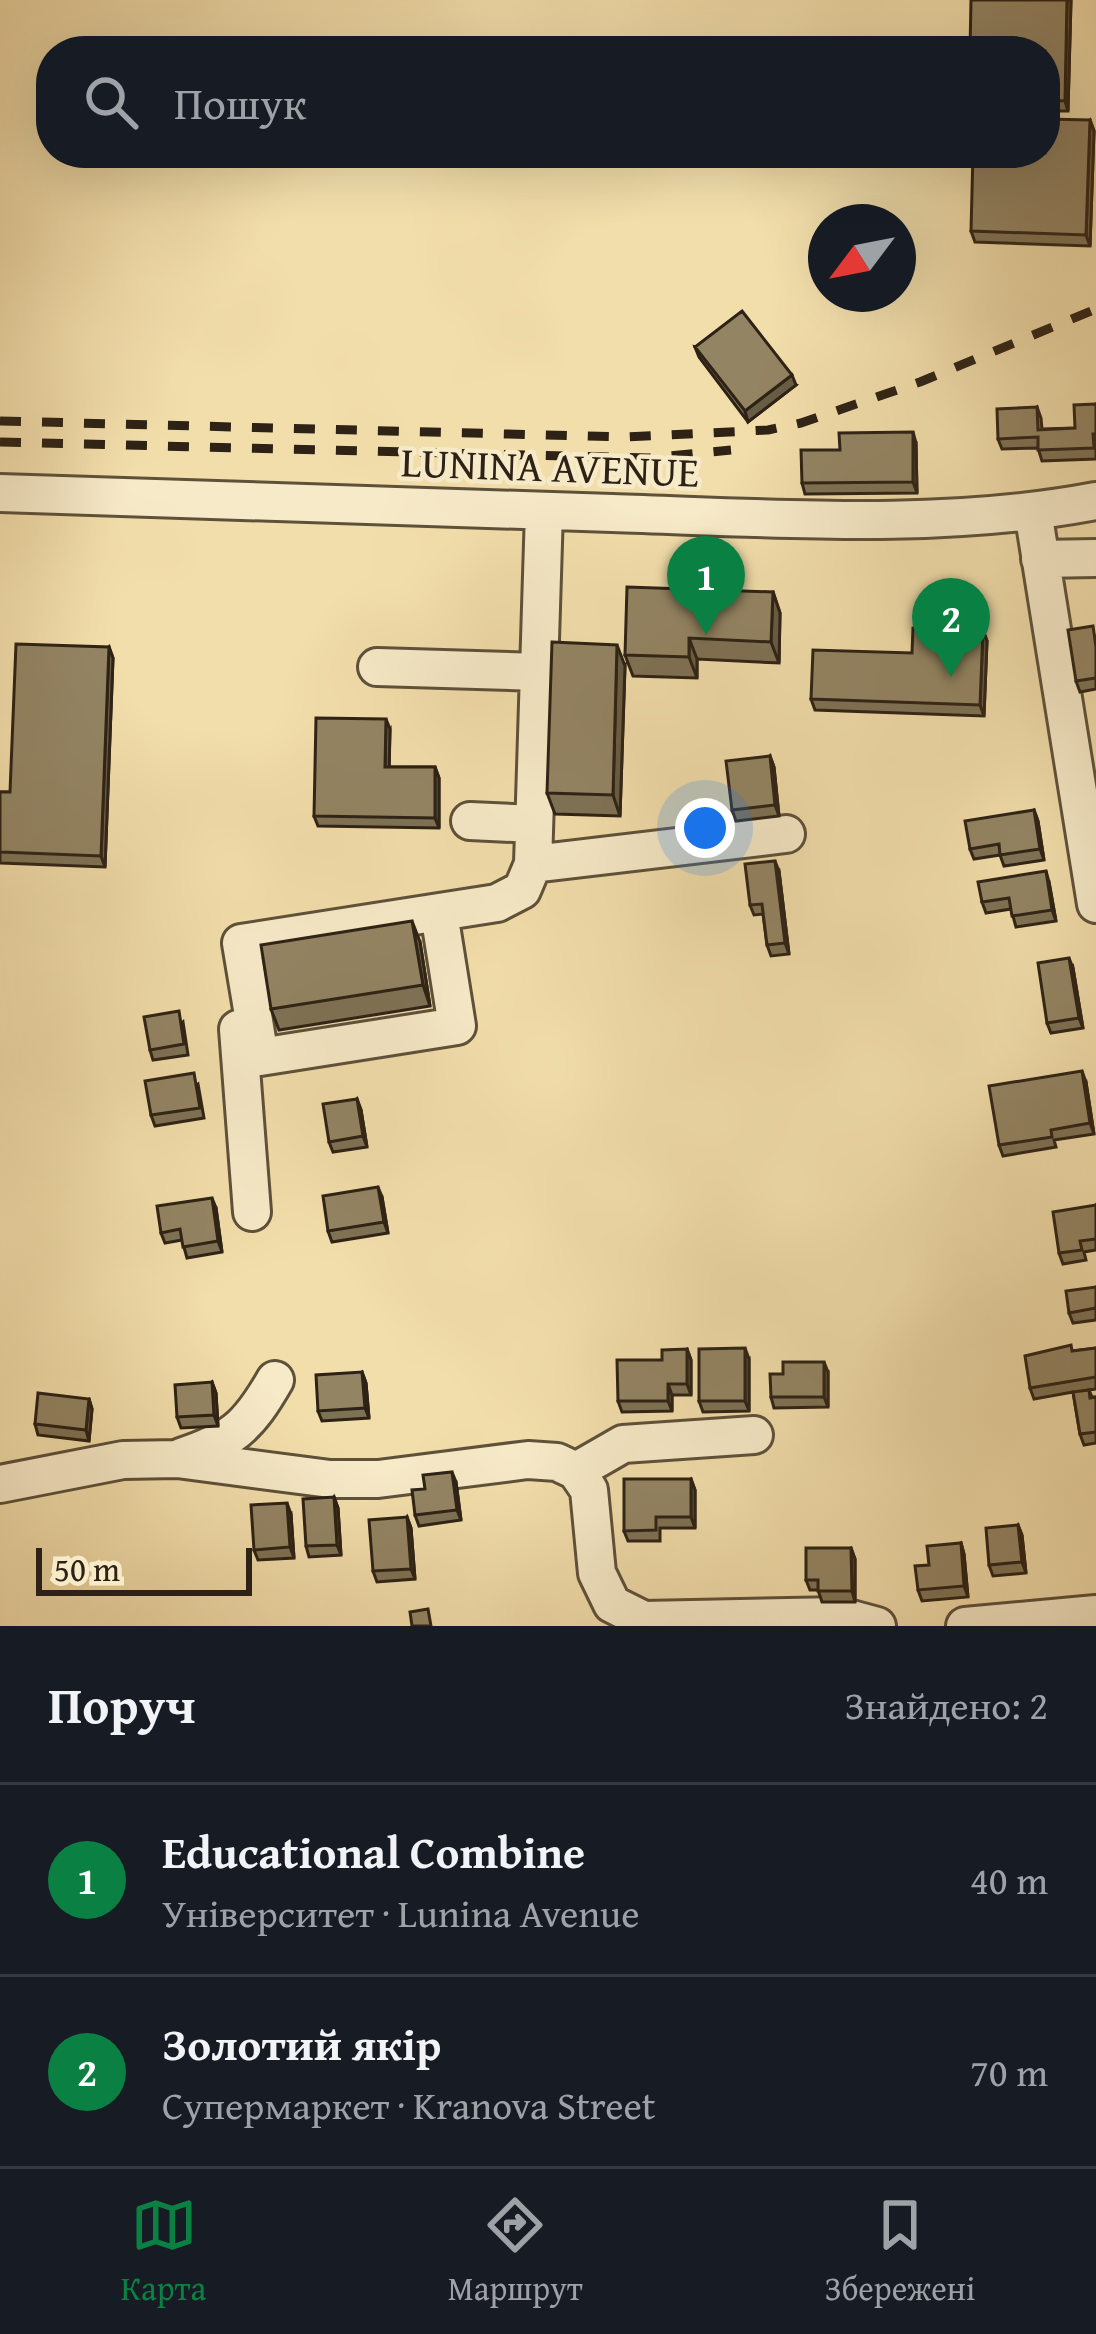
<!DOCTYPE html>
<html lang="uk">
<meta charset="utf-8">
<style>
body{margin:0;font-family:"Gentium Book Plus",serif;background:#20242c;color:#f1f3f6}
.compass{position:absolute;left:808px;top:204px;width:108px;height:108px;border-radius:50%;background:#171b24;box-shadow:0 12px 48px #0002;rotate:238deg}
.scale{position:absolute;left:36px;bottom:30px;width:216px;box-sizing:border-box;padding-left:12px;border:6px solid #2d2215;border-top:0;font-size:33px;line-height:42px;white-space:nowrap;color:#2d2215;-webkit-text-stroke:9px #f7eac8;paint-order:stroke}
.you{position:absolute;left:705px;top:828px;width:42px;height:42px;margin:-30px;border:9px solid #fff;border-radius:50%;background:#1a73e8;box-shadow:0 0 0 18px #1a73e833}
.badge{display:grid;place-items:center;width:78px;height:78px;border-radius:50%;background:#0b8043;color:#fff;font-size:39px;font-weight:700}
.pin{position:absolute;translate:-50% -99px;filter:drop-shadow(0 3px 6px #0008)}
.pin::after{content:'';position:absolute;top:63px;width:42px;height:36px;background:inherit;clip-path:polygon(0 0,100% 0,50% 100%)}
.list{margin:0;padding:0;list-style:none}
h2{display:flex;justify-content:space-between;align-items:center;height:156px;margin:0;padding:0 48px;font-size:51px}
h2 small{font-size:39px;font-weight:400;color:#9ea1a6}
.list li{display:grid;grid-template-columns:78px 1fr auto;gap:36px;align-items:center;box-sizing:border-box;height:192px;padding:0 48px;border-top:3px solid #363941}
.list b{display:block;font-size:45px;white-space:nowrap}
.list p{margin:0;font-size:39px;white-space:nowrap;color:#9ea1a6}
.list em{font-size:39px;font-style:normal;color:#9ea1a6}
.icon{flex:none;width:66px;height:66px;fill:none;stroke:currentColor;stroke-width:2;stroke-linecap:round;stroke-linejoin:round}
.map{position:relative;flex:none;width:1096px;height:1626px;overflow:hidden}
.search{position:absolute;background:#171b24;box-shadow:0 12px 48px #0002;left:36px;right:36px;top:36px;height:132px;display:flex;align-items:center;gap:30px;box-sizing:border-box;padding:0 42px;border-radius:48px;color:#9ea1a6;font-size:45px}
.sheet{height:540px;background:#171b24}
nav{display:flex;justify-content:space-around;align-items:center;box-sizing:border-box;height:168px;border-top:3px solid #363941;background:#171b24;font-size:33px;color:#9ea1a6}
nav a{display:grid;justify-items:center;gap:6px}
nav .on{color:#0b8043}
.map>svg:first-child{display:block}
</style>
<div class="map">
<svg width="1096" height="1626" viewBox="0 0 1096 1626">
<rect width="100%" height="100%" fill="#f2deab"/>
<filter id="stains"><feTurbulence type="fractalNoise" baseFrequency=".00167" numOctaves="4"/><feColorMatrix values="0 0 0 0 .2 0 0 0 0 .09 0 0 0 0 .02 0 0 0 .5 -.17"/></filter>
<radialGradient id="worn" r=".72"><stop offset=".6" stop-color="#630" stop-opacity="0"/><stop offset="1" stop-color="#630" stop-opacity=".3"/></radialGradient>
<g fill="none" stroke-linecap="round" stroke-linejoin="round">
<g stroke="#5e513a" stroke-width="42">
<path id="minor" d="M0 493C204 500 408 507 612 513 772 518 939 531 1096 501
M1033 511 1096 904
M1040 559 1096 558
M377 667 539 672
M470 821 534 824
M533 864 786 834
M241 943 497 903 522 890 533 864 544 511
M241 943 260 1057 457 1026 439 913
M238 1029 252 1212
M181 1457C233 1440 248 1427 275 1380
M576 1471 623 1444 754 1435
M0 1484 123 1460 177 1459 330 1479H378L528 1460 557 1462 576 1471 589 1490 597 1573 612 1604 644 1620 840 1616 877 1626
M965 1626 1096 1614"/>
</g>
<use href="#minor" stroke="#f7eac8" stroke-width="36"/>
<path stroke="#2d2215" stroke-width="9" stroke-dasharray="21 21" stroke-linecap="butt" d="M0 421 626 437 768 430 801 423 920 382 1096 309
M0 442 649 458 731 450"/>
</g>
<path fill="#7e7255" stroke="#2d2215" stroke-width="3" d="M1071 0 1068 111H1045V51Z
M1090 120 1094 131 1090 246 975 242 971 231Z
M695 347 796 385 748 422 699 357Z
M1096 404V459L1042 461 1038 448 1002 449 998 439 1037 407 1041 418 1042 429 1075 428Z
M916 443 917 493 805 494 802 483 840 450Z
M773 592 780 613 779 663 697 659V678L633 676 625 655Z
M983 630 987 641 984 716 815 710 811 699 912 653Z
M1096 635V689L1080 692 1076 681Z
M109 647 113 658 105 867 0 863V792H10Z
M625 666 620 816 555 814 547 793Z
M390 729 389 767H435L439 778V828L318 826 314 816Z
M770 756 774 767 779 816 736 821 732 810Z
M1034 810 1038 821 1044 860 1004 866 1000 855 974 859 970 849Z
M779 871 789 954 771 956 767 945 763 914 754 915 750 905Z
M1049 882 1056 921 1016 927 1011 909 986 913 982 902Z
M420 942 430 1006 279 1030 271 1009Z
M1073 968 1083 1028 1051 1033 1047 1023Z
M183 1022 188 1055 153 1060 150 1050Z
M1086 1082 1094 1134 1054 1140 1056 1147 1003 1156 999 1145Z
M198 1084 204 1118 155 1126 151 1115Z
M357 1099 361 1110 367 1147 333 1152 329 1142Z
M382 1197 388 1233 332 1242 328 1231Z
M1096 1205V1250L1084 1252 1086 1260 1063 1264 1059 1253Z
M216 1208 222 1252 187 1258 182 1240 165 1243 161 1233Z
M1096 1287V1320L1073 1323 1069 1313Z
M1096 1348V1389L1089 1390 1092 1397H1096V1443L1084 1445 1080 1434 1073 1392 1034 1399 1030 1388 1073 1351Z
M687 1349 691 1360V1395H672V1411L622 1412 618 1401 662 1360Z
M749 1359V1411L703 1412 699 1401Z
M362 1372 366 1383 369 1418 322 1421 318 1411Z
M828 1372V1407L774 1408 771 1397Z
M212 1382 216 1393 218 1426 181 1428 177 1417Z
M89 1399 92 1409 89 1441 38 1435 35 1424Z
M691 1479 695 1490V1528H660V1541H628L624 1531Z
M456 1482 461 1520 419 1526 415 1515 425 1489Z
M334 1497 338 1508 341 1555 309 1557 306 1546Z
M291 1514 294 1558 258 1560 254 1550Z
M407 1517 411 1528 415 1579 377 1582 373 1571Z
M1018 1525 1022 1535 1026 1573 993 1576 989 1565Z
M961 1543 964 1554 968 1597 922 1601 918 1590 929 1565Z
M851 1548 855 1559V1602H822L818 1590H810L806 1580Z"/>
<path fill="#675c45" stroke="#2d2215" stroke-width="3" d="M1067 0H1071L1068 111 1065 101Z
M1090 120 1094 131 1090 246 1086 235Z
M792 375 796 385 748 422 745 411Z
M913 432 916 443 917 493 913 482Z
M773 592 780 613 779 663 771 642Z
M983 630 987 641 984 716 980 705Z
M689 638 697 659V678L689 657Z
M617 645 625 666 620 816 613 795Z
M109 647 113 658 105 867 101 856Z
M386 719 390 729 389 777 385 767Z
M770 756 774 767 779 816 775 805Z
M435 767 439 778V828L435 818Z
M1034 810 1038 821 1044 860 1040 849Z
M775 861 779 871 789 954 785 943Z
M1046 871 1049 882 1056 921 1052 910Z
M412 921 420 942 430 1006 423 985Z
M1069 958 1073 968 1083 1028 1079 1018Z
M1082 1071 1086 1082 1094 1134 1090 1123Z
M357 1099 361 1110 367 1147 363 1136Z
M378 1187 382 1197 388 1233 384 1222Z
M212 1198 216 1208 222 1252 218 1241Z
M745 1348 749 1359V1411L745 1401Z
M687 1349 691 1360V1395L687 1384Z
M824 1362 828 1372V1407L824 1397Z
M362 1372 366 1383 369 1418 365 1408Z
M212 1382 216 1393 218 1426 214 1415Z
M668 1384 672 1395V1411L668 1401Z
M89 1399 92 1409 89 1441 86 1430Z
M452 1472 456 1482 461 1520 457 1510Z
M691 1479 695 1490V1528L691 1517Z
M334 1497 338 1508 341 1555 337 1545Z
M287 1503 291 1514 294 1558 290 1547Z
M407 1517 411 1528 415 1579 411 1569Z
M1018 1525 1022 1535 1026 1573 1022 1562Z
M961 1543 964 1554 968 1597 964 1586Z
M851 1548 855 1559V1602L852 1591Z"/>
<path fill="#938463" stroke="#2d2215" stroke-width="3" d="M971 0H1067L1065 101 1045 100V51H970Z
M1045 119 1090 120 1086 235 971 231 973 153H1045Z
M742 311 792 375 745 411 695 347Z
M1096 404V434H1093L1094 448 1038 450V437L998 439 997 409 1037 407 1038 430 1075 428 1074 405Z
M913 432V482L802 483 801 450H840L839 433Z
M627 587 773 592 771 642 689 638V657L625 655Z
M1093 626 1096 647V678L1076 681 1068 630Z
M913 628 983 630 980 705 811 699 813 650 912 653Z
M552 642 617 645 613 795 547 793Z
M16 644 109 647 101 856 0 852V792H10Z
M316 718 386 719 385 767H435V818L314 816Z
M770 756 775 805 732 810 726 761Z
M1034 810 1040 849 1000 855 999 844 970 849 965 821Z
M775 861 785 943 767 945 762 904 750 905 745 864Z
M1046 871 1052 910 1012 916 1009 898 982 902 978 882Z
M412 921 423 985 271 1009 261 945Z
M1069 958 1079 1018 1047 1023 1038 963Z
M179 1011 184 1044 150 1050 144 1017Z
M1082 1071 1090 1123 1051 1130 1052 1137 999 1145 989 1086Z
M194 1073 200 1108 151 1115 145 1081Z
M357 1099 363 1136 329 1142 323 1104Z
M378 1187 384 1222 328 1231 323 1196Z
M212 1198 218 1241 183 1247 180 1229 161 1233 157 1206Z
M1096 1205V1239L1080 1241 1082 1250 1059 1253 1053 1212Z
M1096 1287V1308L1069 1313 1066 1291Z
M1071 1345 1072 1351 1096 1348V1377L1030 1388 1025 1356Z
M745 1348V1401H699V1349Z
M687 1349V1384H668V1401H618L617 1360H662V1350Z
M783 1362H824V1397H771L770 1374H783Z
M362 1372 365 1408 318 1411 316 1375Z
M212 1382 214 1415 177 1417 175 1385Z
M1089 1390 1090 1398 1096 1397V1432L1080 1434 1073 1392Z
M38 1393 89 1399 86 1430 35 1424Z
M452 1472 457 1510 415 1515 412 1490 425 1489 423 1475Z
M624 1479H691V1517H656V1530L624 1531Z
M334 1497 337 1545 306 1546 303 1499Z
M287 1503 290 1547 254 1550 251 1505Z
M407 1517 411 1569 373 1571 369 1520Z
M1018 1525 1022 1562 989 1565 986 1528Z
M961 1543 964 1586 918 1590 915 1566 929 1565 927 1546Z
M806 1548H851L852 1591H818V1580H806Z
M428 1609 431 1626H412L410 1612Z"/>
<g text-anchor="middle" dominant-baseline="central" stroke-width="9" stroke-linejoin="round" paint-order="stroke">
<g font-size="42" fill="#2d2215" stroke="#f7eac8">
<text transform="translate(550 466) rotate(2)">LUNINA AVENUE</text>
</g>
</g>
<rect width="100%" height="100%" filter="url(#stains)"/>
<rect width="100%" height="100%" fill="url(#worn)"/>
</svg>
<svg class="compass" viewBox="-18 -18 36 36"><path d="M0-13l5 13h-10z" fill="#e53935"/><path d="M0 13l5-13h-10z" fill="#9ea1a6"/></svg>
<div class="scale">50 m</div>
<div class="you"></div>
<div class="pin badge" style="left:706px;top:635px">1</div>
<div class="pin badge" style="left:951px;top:677px">2</div>
<div class="search"><svg class="icon" aria-label="search" viewBox="0 0 24 24"><circle cx="10" cy="10" r="6"/><path d="M15 15l6 6"/></svg>Пошук</div>
</div>
<section class="sheet">
<h2>Поруч<small>Знайдено: 2</small></h2>
<ul class="list">
<li><span class="badge">1</span><div><b>Educational Combine</b><p>Університет · Lunina Avenue</p></div><em>40 m</em></li>
<li><span class="badge">2</span><div><b>Золотий якір</b><p>Супермаркет · Kranova Street</p></div><em>70 m</em></li>
</ul>
</section>
<nav>
<a class="on"><svg class="icon" aria-label="map" viewBox="0 0 24 24"><path d="M3 6l6-2 6 2 6-2v14l-6 2-6-2-6 2zM9 4v14M15 6v14"/></svg>Карта</a>
<a><svg class="icon" aria-label="directions" viewBox="0 0 24 24"><path d="M12 3l9 9-9 9-9-9zM9 14v-3h6M13 9l2 2-2 2"/></svg>Маршрут</a>
<a><svg class="icon" aria-label="saved" viewBox="0 0 24 24"><path d="M7 4h10v16l-5-4-5 4z"/></svg>Збережені</a>
</nav>
